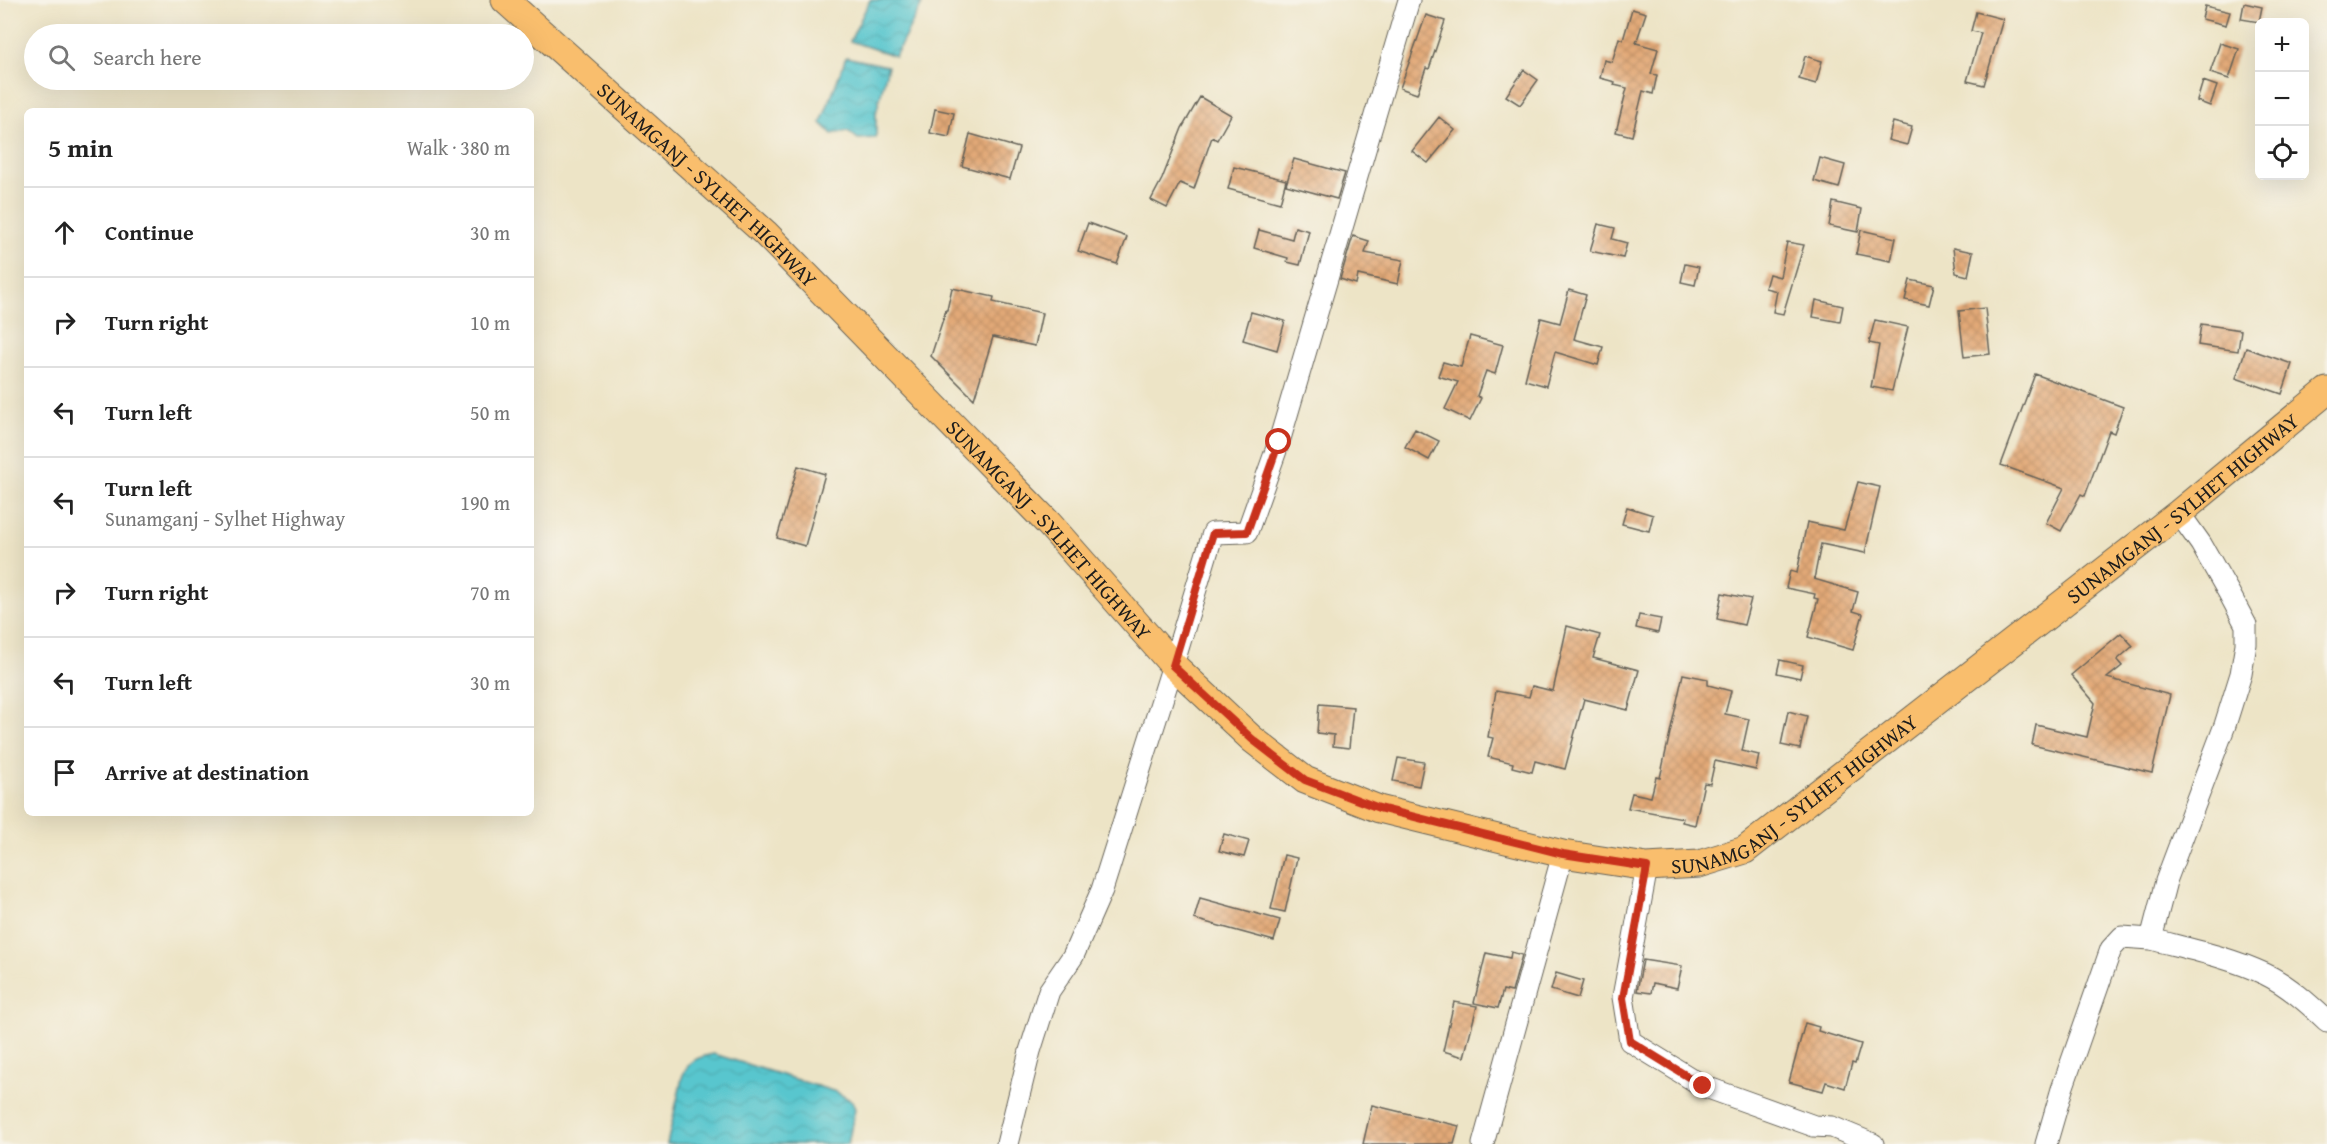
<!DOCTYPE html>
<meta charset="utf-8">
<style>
body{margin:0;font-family:"Gentium Book Plus",serif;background:#f6f6f6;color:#222}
.controls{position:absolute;right:18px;top:18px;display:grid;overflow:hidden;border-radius:9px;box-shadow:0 6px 24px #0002}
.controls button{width:54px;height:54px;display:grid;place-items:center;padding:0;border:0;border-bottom:2px solid #e0e0e0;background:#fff;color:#222;font:30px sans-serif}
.stop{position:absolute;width:18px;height:18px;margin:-14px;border:4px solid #c8321e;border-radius:50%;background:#fff}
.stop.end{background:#c8321e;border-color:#fff;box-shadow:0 2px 6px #0008}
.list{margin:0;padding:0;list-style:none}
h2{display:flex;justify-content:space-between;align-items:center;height:78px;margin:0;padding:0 24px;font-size:26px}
h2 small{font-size:20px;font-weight:400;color:#767676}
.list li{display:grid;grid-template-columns:39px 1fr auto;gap:18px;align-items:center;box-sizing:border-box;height:90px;padding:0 24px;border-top:2px solid #e0e0e0}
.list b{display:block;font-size:22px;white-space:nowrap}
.list p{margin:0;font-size:20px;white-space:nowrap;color:#767676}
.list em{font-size:20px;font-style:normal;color:#767676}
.icon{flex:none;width:33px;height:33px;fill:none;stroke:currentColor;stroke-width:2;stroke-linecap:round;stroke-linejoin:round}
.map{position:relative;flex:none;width:2327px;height:1144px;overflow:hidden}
.search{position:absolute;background:#fff;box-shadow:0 6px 24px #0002;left:24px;top:24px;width:510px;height:66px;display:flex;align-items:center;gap:15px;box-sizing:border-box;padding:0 21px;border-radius:33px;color:#767676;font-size:22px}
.panel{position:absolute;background:#fff;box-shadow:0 6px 24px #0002;left:24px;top:108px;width:510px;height:708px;border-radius:9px}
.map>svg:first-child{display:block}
</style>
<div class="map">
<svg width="2327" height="1144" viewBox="0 0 2327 1144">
<defs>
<pattern id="water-waves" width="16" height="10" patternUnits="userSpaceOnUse" patternTransform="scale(1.5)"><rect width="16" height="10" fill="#59c6ce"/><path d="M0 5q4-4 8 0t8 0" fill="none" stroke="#4daab0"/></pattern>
<pattern id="building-cross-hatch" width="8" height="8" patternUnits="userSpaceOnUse" patternTransform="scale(1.5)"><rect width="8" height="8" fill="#e2a977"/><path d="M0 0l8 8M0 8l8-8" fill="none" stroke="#c19166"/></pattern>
</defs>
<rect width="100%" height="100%" fill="#f7f3e8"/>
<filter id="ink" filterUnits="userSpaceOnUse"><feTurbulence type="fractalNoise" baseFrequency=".0167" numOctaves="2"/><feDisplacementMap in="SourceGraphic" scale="12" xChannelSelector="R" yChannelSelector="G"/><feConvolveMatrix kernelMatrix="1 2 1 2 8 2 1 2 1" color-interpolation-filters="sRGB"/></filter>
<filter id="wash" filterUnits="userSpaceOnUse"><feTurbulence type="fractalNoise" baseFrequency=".008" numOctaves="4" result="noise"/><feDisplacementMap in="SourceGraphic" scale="24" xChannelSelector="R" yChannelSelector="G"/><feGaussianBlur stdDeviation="1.35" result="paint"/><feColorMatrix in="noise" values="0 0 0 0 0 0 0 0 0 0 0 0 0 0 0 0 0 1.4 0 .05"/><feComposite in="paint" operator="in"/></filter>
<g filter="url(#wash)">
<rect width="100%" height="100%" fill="#ede4c6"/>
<path fill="url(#water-waves)" stroke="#3a7175" stroke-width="1.5" d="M870 0H915L922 4 895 56 850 41Z
M846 57 888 66 876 113V138L858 139 848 131 832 134 821 123Z
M714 1054 836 1092 852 1101 855 1109 848 1144H667L683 1074C690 1060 698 1057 714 1054Z"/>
<g id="blocks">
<path fill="url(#building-cross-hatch)" d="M2244 3 2262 7 2259 22 2241 19Z
M2205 6 2230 12 2226 25 2202 19Z
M1632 9 1646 13 1636 43 1658 49 1651 74 1657 75 1653 94 1643 91 1632 136 1616 132 1627 88 1614 85 1615 82 1600 78 1604 60 1612 62 1619 38 1623 40Z
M1976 12 2003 19 1984 85 1967 81 1981 33 1971 31Z
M1426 15 1445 21 1429 69 1426 68 1417 94 1400 88Z
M2220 43 2239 49 2229 79 2210 73Z
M1805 56 1822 61 1816 84 1799 79Z
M1524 70 1538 80 1520 105 1506 96Z
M2203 81 2217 86 2210 106 2197 101Z
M1200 97 1231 115 1217 140 1212 137 1194 189 1180 183 1167 208 1151 200 1162 179 1182 128Z
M935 109 954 113 949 137 930 133Z
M1439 117 1455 130 1428 163 1412 151Z
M1893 122 1912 127 1907 145 1888 140Z
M970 134 1019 148 1010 179 962 166Z
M1820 158 1845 165 1839 188 1814 181Z
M1294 159 1345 173 1337 199 1286 185Z
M1234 167 1286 180 1280 203 1228 189Z
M1833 202 1862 209 1858 232 1829 226Z
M1088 223 1127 237 1117 264 1078 251Z
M1598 224 1615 228 1612 239 1627 243 1623 258 1590 251Z
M1295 227 1309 231 1300 265 1287 262 1288 258 1254 248 1259 230 1292 239Z
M1861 230 1896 238 1891 261 1856 254Z
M1353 236 1369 241 1365 253 1403 260 1398 284 1358 275 1356 284 1340 279Z
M1787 242 1804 245 1783 314 1773 312 1777 291 1765 288 1769 274 1780 277Z
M1953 248 1973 252 1968 276 1956 273Z
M1685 264 1699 267 1695 285 1681 282Z
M1910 280 1934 285 1929 305 1905 300Z
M952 288 994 297 993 302 1042 313 1035 346 993 337 974 399 931 356 946 310H947Z
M1569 290 1586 295 1574 339 1603 347 1598 365 1555 352 1546 386 1525 380 1541 318 1560 323Z
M1816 300 1843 306 1840 322 1813 317Z
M1985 308 1990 354 1964 357 1959 311Z
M1251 312 1285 321 1277 350 1243 340Z
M1875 320 1908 327 1892 391 1871 387 1879 345 1869 343Z
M2201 324 2241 330 2238 351 2198 345Z
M1470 336 1503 345 1495 374 1486 371 1477 396 1481 398 1470 421 1445 409 1458 382 1438 376 1443 362 1461 367Z
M2246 348 2292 364 2282 394 2236 378Z
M2035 374 2123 407 2114 433 2109 431 2085 496 2081 494 2061 531 2046 523 2064 488 2001 465Z
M1415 429 1439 441 1429 460 1405 447Z
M798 466 825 474 805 546 777 538Z
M1858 482 1880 487 1865 553 1821 544 1814 579 1858 592 1853 611 1863 614 1853 650 1808 637 1818 599 1814 598 1815 594 1786 588 1790 571 1797 573 1807 522 1844 530Z
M1627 507 1653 515 1649 531 1622 524Z
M1722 593 1751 599 1744 625 1717 619Z
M1639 615 1661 619 1658 633 1636 628Z
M1567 626 1600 635 1593 658 1639 670 1628 710 1584 699 1565 769 1535 761 1532 772 1512 767 1513 763 1488 757 1493 738 1488 737 1496 691 1529 697 1532 686 1553 691Z
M2121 633 2133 646 2117 660 2122 666 2107 678 2170 695 2152 773 2032 745 2036 725 2087 737 2095 703 2071 675Z
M1780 660 1803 665 1800 678 1777 673Z
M1683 674 1708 679V685L1731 691 1725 714 1749 719 1742 751 1759 755 1756 770 1715 761 1710 784 1704 783 1695 825 1682 822 1683 818 1628 808 1632 793 1651 797 1656 777 1660 778Z
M1319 704 1353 707 1349 748 1333 746 1334 735 1317 733Z
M1788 711 1807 716 1800 749 1781 745Z
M1398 758 1424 762 1419 786 1393 781Z
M1224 834 1249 841 1244 857 1219 851Z
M1284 855 1297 858 1285 912 1271 909Z
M1200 898 1280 920 1274 941 1194 919Z
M1511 952 1522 955 1512 992 1503 990 1498 1008 1474 1003 1486 953 1510 958Z
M1643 960 1682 966 1677 988 1653 983 1651 993 1637 991Z
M1556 973 1583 981 1578 998 1551 990Z
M1454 1002 1477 1006 1464 1057 1443 1051Z
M1805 1023 1819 1027 1818 1031 1861 1044 1855 1064 1852 1063 1845 1088 1826 1082 1823 1091 1789 1082Z
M1372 1105 1459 1126 1454 1144H1363Z"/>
</g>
</g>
<g filter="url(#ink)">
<use href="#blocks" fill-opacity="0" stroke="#656258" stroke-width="1.5"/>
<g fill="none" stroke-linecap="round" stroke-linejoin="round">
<g stroke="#656258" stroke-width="23">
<path id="minor" d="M2179 513 2201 544 2229 593 2246 625V644L2241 674 2225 725 2166 881 2151 939C2189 949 2229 957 2265 974 2288 985 2309 1004 2327 1021
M1647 867 1623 997 1630 1041 1703 1086 1814 1126 1832 1127 1873 1144
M1007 1144 1030 1051 1049 991 1073 956 1102 890 1173 665 1213 533 1247 532 1279 442 1409 0
M1483 1144 1563 854
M2046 1144 2062 1089 2111 949 2122 937 2151 939"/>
</g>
<g stroke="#656258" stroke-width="29">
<g id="major">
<path id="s1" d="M505 0 765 233 1049 524 1173 665 1252 739 1305 780 1379 809 1563 854 1647 867 1699 864 1745 850 2179 513 2327 391"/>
</g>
</g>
<use href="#minor" stroke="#fff" stroke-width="21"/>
<use href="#major" stroke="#f9be6d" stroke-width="27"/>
</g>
</g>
<g fill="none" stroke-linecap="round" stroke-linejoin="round" filter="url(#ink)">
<path stroke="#c8321e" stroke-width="8" d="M1279 442 1247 532 1213 533 1173 666 1252 739 1305 780 1379 808 1563 854 1647 867 1623 998 1630 1041 1703 1086"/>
</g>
<g text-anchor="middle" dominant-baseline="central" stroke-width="6" stroke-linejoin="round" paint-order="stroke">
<g font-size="21" fill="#1c1c1c" stroke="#f7f3e8">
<text stroke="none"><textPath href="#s1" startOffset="274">SUNAMGANJ - SYLHET HIGHWAY</textPath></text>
<text stroke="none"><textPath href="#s1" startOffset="2128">SUNAMGANJ - SYLHET HIGHWAY</textPath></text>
<text stroke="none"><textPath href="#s1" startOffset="760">SUNAMGANJ - SYLHET HIGHWAY</textPath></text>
<text stroke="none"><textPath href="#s1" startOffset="1642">SUNAMGANJ - SYLHET HIGHWAY</textPath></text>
</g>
</g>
</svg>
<div class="controls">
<button>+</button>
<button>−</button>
<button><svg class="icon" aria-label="locate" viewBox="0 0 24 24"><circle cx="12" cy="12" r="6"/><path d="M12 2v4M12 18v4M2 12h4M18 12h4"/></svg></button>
</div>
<div class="stop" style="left:1279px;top:442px"></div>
<div class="stop end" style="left:1703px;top:1086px"></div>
<div class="search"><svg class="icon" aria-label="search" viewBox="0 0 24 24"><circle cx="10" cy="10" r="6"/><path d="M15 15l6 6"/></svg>Search here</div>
<section class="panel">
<h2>5 min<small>Walk · 380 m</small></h2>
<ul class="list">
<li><svg class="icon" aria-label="ahead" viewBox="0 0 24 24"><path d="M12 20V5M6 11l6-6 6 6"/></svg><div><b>Continue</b></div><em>30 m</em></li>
<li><svg class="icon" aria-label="right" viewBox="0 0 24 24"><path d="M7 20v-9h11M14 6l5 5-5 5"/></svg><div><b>Turn right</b></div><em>10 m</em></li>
<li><svg class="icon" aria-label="left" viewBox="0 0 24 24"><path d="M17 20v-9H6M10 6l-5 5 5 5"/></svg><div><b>Turn left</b></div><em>50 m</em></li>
<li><svg class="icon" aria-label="left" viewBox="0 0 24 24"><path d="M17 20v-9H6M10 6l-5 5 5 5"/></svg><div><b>Turn left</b><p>Sunamganj - Sylhet Highway</p></div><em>190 m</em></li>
<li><svg class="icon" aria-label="right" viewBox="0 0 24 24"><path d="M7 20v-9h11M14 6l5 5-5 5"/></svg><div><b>Turn right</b></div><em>70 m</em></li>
<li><svg class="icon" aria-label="left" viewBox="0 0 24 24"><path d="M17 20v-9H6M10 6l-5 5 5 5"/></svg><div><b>Turn left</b></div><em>30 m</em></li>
<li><svg class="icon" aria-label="arrive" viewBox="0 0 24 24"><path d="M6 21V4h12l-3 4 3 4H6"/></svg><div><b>Arrive at destination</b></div></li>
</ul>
</section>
</div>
